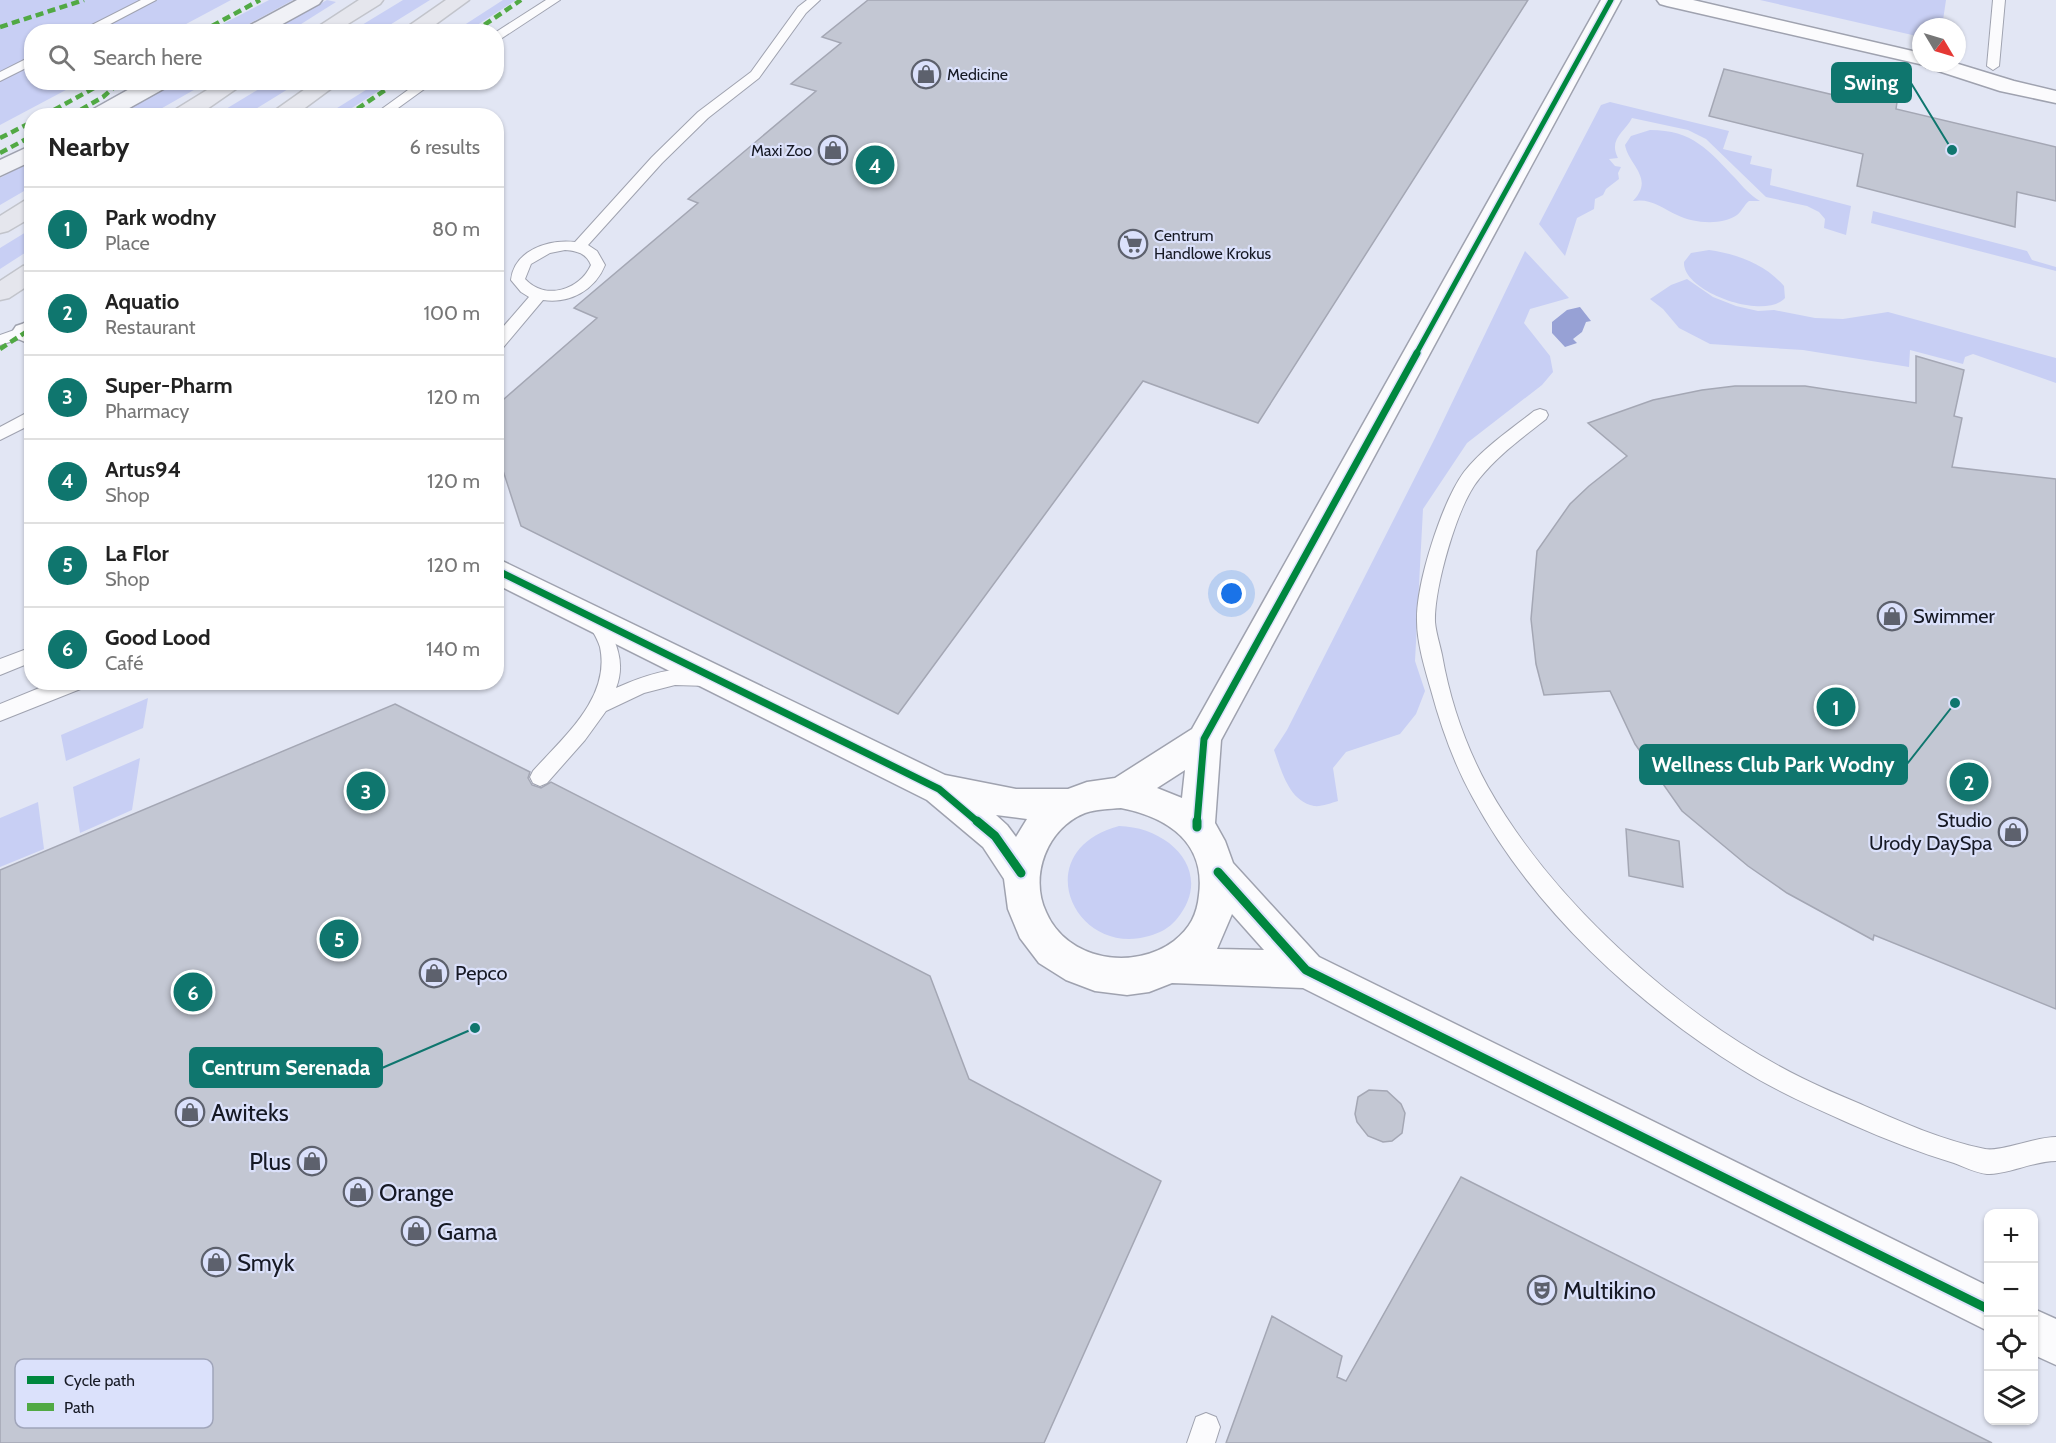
<!DOCTYPE html>
<meta charset="utf-8">
<style>
body{margin:0;font-family:Cabin,sans-serif;background:#f6f6f6;color:#222}
.controls{position:absolute;right:18px;bottom:18px;display:grid;overflow:hidden;border-radius:12px;box-shadow:0 2px 4px #0004}
.controls button{width:54px;height:54px;display:grid;place-items:center;padding:0;border:0;border-bottom:2px solid #e0e0e0;background:#fff;color:#222;font:30px sans-serif}
.compass{position:absolute;left:1912px;top:18px;width:54px;height:54px;border-radius:50%;background:#fff;box-shadow:0 2px 4px #0004;rotate:128deg}
.you{position:absolute;left:1232px;top:594px;width:21px;height:21px;margin:-15px;border:4px solid #fff;border-radius:50%;background:#1a73e8;box-shadow:0 0 0 9px #1a73e833}
.badge{display:grid;place-items:center;width:39px;height:39px;border-radius:50%;background:#0f766e;color:#fff;font-size:20px;font-weight:700}
.pin{position:absolute;translate:-50% -50%;border:3px solid #fff;box-shadow:0 2px 6px #0006}
.list{margin:0;padding:0;list-style:none}
h2{display:flex;justify-content:space-between;align-items:center;height:78px;margin:0;padding:0 24px;font-size:26px}
h2 small{font-size:20px;font-weight:400;color:#767676}
.list li{display:grid;grid-template-columns:39px 1fr auto;gap:18px;align-items:center;box-sizing:border-box;height:84px;padding:0 24px;border-top:2px solid #e0e0e0}
.list b{display:block;font-size:22px;white-space:nowrap}
.list p{margin:0;font-size:20px;white-space:nowrap;color:#767676}
.list em{font-size:20px;font-style:normal;color:#767676}
.icon{flex:none;width:33px;height:33px;fill:none;stroke:currentColor;stroke-width:2;stroke-linecap:round;stroke-linejoin:round}
.map{position:relative;flex:none;width:2056px;height:1443px;overflow:hidden}
.search{position:absolute;background:#fff;box-shadow:0 2px 4px #0004;left:24px;top:24px;width:480px;height:66px;display:flex;align-items:center;gap:15px;box-sizing:border-box;padding:0 21px;border-radius:24px;color:#767676;font-size:22px}
.panel{position:absolute;background:#fff;box-shadow:0 2px 4px #0004;left:24px;top:108px;width:480px;height:582px;border-radius:24px}
.map>svg:first-child{display:block}
</style>
<div class="map">
<svg width="2056" height="1443" viewBox="0 0 2056 1443">
<rect width="100%" height="100%" fill="#e2e6f4"/>
<path fill="#c8cff4" d="M0 0H231L173 31 32 32V82L79 83 0 125Z
M269 0H293L236 31H209Z
M327 0 336 2 290 31 268 32Z
M403 0H430L380 31H352Z
M503 0H516L468 31H455Z
M1760 0H1946L1942 27H1921V37Z
M175 83H206L150 115 114 116Z
M269 83H298L246 115H216Z
M377 83H391L341 115H326Z
M1610 102 1729 131 1723 149 1752 156 1750 164 1772 169 1770 185 1851 206 1846 235 1824 228 1825 219 1819 212 1807 206 1766 197 1706 139 1688 130 1632 118C1625 132 1608 139 1618 158L1609 159 1615 166 1621 167 1618 173 1619 179 1606 189 1603 195 1595 199 1594 209 1577 218 1565 256 1539 224 1601 105Z
M1650 130C1693 130 1708 150 1736 179 1743 187 1750 195 1760 201H1749C1744 205 1742 211 1737 215 1721 226 1693 223 1677 215 1662 208 1651 198 1633 201 1655 178 1629 166 1625 145L1631 136Z
M31 161V187L0 205V178Z
M1873 211 2027 251 2032 260 2056 267V271L1871 223Z
M31 229V249L0 269V248Z
M1709 250C1737 254 1765 264 1784 286L1785 298C1765 321 1682 292 1684 262L1691 253Z
M1525 251 1569 298 1530 309 1524 323 1550 356 1553 372 1542 385 1467 443 1423 509 1415 661 1425 691 1416 714 1400 734 1346 752 1333 768 1338 801C1331 803 1321 807 1314 806 1289 801 1282 772 1274 750L1287 730 1435 438Z
M1687 279 1713 297 1736 306 1758 311 1774 310 1815 318 1843 319 1888 312 2056 358V383L1973 354 1965 357 1963 364 1910 350 1909 367 1803 350 1710 344 1679 328 1663 309 1650 299 1671 285Z
M148 698 143 728 66 761 61 735Z
M140 758 132 810 80 833 73 787Z
M38 802 44 849 0 867V818Z
M1119 826C1170 827 1216 873 1176 920 1169 928 1160 933 1149 936 1074 958 1026 851 1119 826Z"/>
<path fill="#97a1d5" d="M1580 307 1591 321 1586 322 1582 332 1573 339 1577 343 1565 347 1552 333V322L1567 310Z"/>
<path fill="#c3c7d3" stroke="#a4a7b4" stroke-width="1.5" d="M868 0H1528L1258 423 1143 381 898 714 521 526 496 449V406L597 318 574 308 698 203 688 199 816 91 791 84 841 43 822 37Z
M1724 69 1834 95 1836 87 1897 102 1896 109 2056 147V201L2017 192 2015 227 1857 186 1863 154 1709 116Z
M1916 356 1964 370 1954 416 1962 418 1952 467 2056 479V1009L1874 935 1873 940 1787 893 1748 866 1682 811 1635 744 1610 691 1544 695 1536 664 1531 619 1537 551 1570 504 1589 486 1627 456 1588 423 1653 400 1702 390 1735 386H1805L1916 403Z
M395 704 530 772 528 778 532 785 541 788 551 782 930 976 969 1079 1161 1181 1044 1443H0V870Z
M1626 829 1679 841 1683 887 1629 876Z
M1369 1090 1387 1091 1401 1104 1405 1113 1402 1133 1392 1141 1383 1142 1368 1136 1357 1122 1355 1114 1358 1097Z
M1461 1177 1992 1443H1226L1272 1316 1342 1356 1337 1377 1346 1381Z"/>
<g fill="none" stroke-linecap="round" stroke-linejoin="round">
<g stroke="#9fa2af" stroke-width="2">
<path id="lane" d="M141 0H156L95 32H78Z
M546 0H560L496 42V32Z
M807 0H820L806 13 759 78 708 118 662 163 588 245 597 251 605 265C595 290 570 304 543 300L501 350 496 351V335L529 297 521 292 511 280C514 250 549 239 575 242L652 157 698 112 751 72 798 7ZM565 250C577 251 586 253 591 265 580 290 545 301 525 279L531 264 550 253Z
M1993 0H2005L1999 66 1993 70 1987 66Z
M32 56V65L0 81V72Z
M419 82H434L387 116H372Z
M32 318 30 336 0 345V335L20 328 27 319Z
M1540 409 1546 411 1548 415 1546 419C1522 438 1498 455 1479 479 1457 505 1434 589 1435 622 1436 633 1440 645 1442 655 1450 701 1466 747 1488 787 1553 903 1683 1019 1802 1078 1820 1087 1839 1095 1858 1103 1899 1121 1941 1140 1985 1149 2001 1152 2035 1137 2056 1137V1161C2034 1161 2005 1175 1987 1174 1977 1173 1964 1167 1954 1163 1918 1152 1885 1139 1851 1124 1813 1107 1776 1091 1741 1069 1635 1003 1533 909 1473 798 1454 764 1441 727 1431 690 1425 669 1417 643 1417 621 1416 583 1442 502 1464 472 1483 448 1510 430 1534 411Z
M32 410V424L0 440V427Z
M594 611 600 613C614 637 627 660 616 688 645 675 683 662 715 672L718 678 715 684 708 686 675 685 644 693 606 711 585 740 547 783 540 786 533 783 530 777 533 771C563 737 611 698 600 647 597 637 590 627 585 618L588 613Z
M32 647V662L0 675V659Z
M54 682H85L83 688 0 721V704Z
M1206 1413 1216 1417 1220 1427 1215 1443H1187L1196 1417Z"/>
</g>
<g stroke="#9fa2af" stroke-width="3">
<path id="street" d="M1601 0H1621L1221 740 1215 823 1225 841 1233 863 1319 957 1988 1286V1331L1303 988 1172 983 1149 992 1127 995 1095 991 1066 980 1039 963 1020 938 1008 909 1004 879 983 847 927 800 496 584V558L945 775 1016 789H1068L1087 782 1115 778 1192 729ZM1185 770 1182 798 1157 788ZM1121 808C1167 817 1206 842 1199 895 1197 915 1190 928 1174 941 1134 971 1067 961 1046 912 1029 876 1047 828 1085 813 1096 809 1109 809 1121 808ZM996 815 1027 819 1016 837 1007 825ZM1232 914 1264 950 1217 949Z
M1657 0H1693L1921 53V63H1955L2014 81 2056 91V103L2000 91 1926 67 1924 65 1667 6 1660 4Z
M25 323 32 325V345L16 338 12 332 16 326Z
M2034 1309 2056 1319V1365L2034 1355Z"/>
</g>
<g stroke="#9fa2af" stroke-width="3">
<path id="secondary" d="M297 0H322L319 4 268 32H242L245 28Z
M142 82H169L167 87 115 116H87L90 111Z
M32 145V161L0 176V160Z"/>
</g>
<g stroke="#c2c4cb" stroke-width="3">
<path id="primary" d="M359 0H383L380 4 335 32H310Z
M446 0H469L425 32H400Z
M220 82H246L197 116H170L173 111Z
M315 82H340L294 116H267Z
M32 199V217L8 231 0 233V216L24 201Z
M32 264V283L9 298 0 300V281L23 266Z"/>
</g>
<use href="#lane" fill="#fbfbfd" fill-rule="evenodd"/>
<use href="#street" fill="#fbfbfd" fill-rule="evenodd"/>
<use href="#secondary" fill="#f0f1f6" fill-rule="evenodd"/>
<use href="#primary" fill="#e5e6ed" fill-rule="evenodd"/>
<path stroke="#51a944" stroke-width="4.5" stroke-dasharray="8 4.5" stroke-linecap="butt" d="M0 27 84 0
M201 32 260 0
M474 32 521 0
M43 116 105 82
M70 116 103 97 120 82
M347 116 397 82
M0 138 32 122
M0 153 32 136
M0 349 32 328"/>
<g stroke="#dbe1fb" stroke-width="8">
<path id="cycleway-far2" d="M1416 354 1611 0"/>
</g>
<g stroke="#dbe1fb" stroke-width="10">
<path id="cycleway-far1" d="M496 570 939 789 979 823
M1197 823 1204 739 1417 353"/>
</g>
<g stroke="#dbe1fb" stroke-width="13">
<path id="cycleway" d="M977 821 995 836 1021 873
M1197 827V821
M1218 872 1306 970 1988 1309"/>
</g>
<use href="#cycleway-far2" stroke="#00873e" stroke-width="5"/>
<use href="#cycleway-far1" stroke="#00873e" stroke-width="7"/>
<use href="#cycleway" stroke="#00873e" stroke-width="9"/>
</g>
<defs>
<g id="shop-ring" transform="scale(1.5)"><circle r="9.5" fill="#dbe1fb" stroke="#5d616d" stroke-width="1.5"/><path d="M-5-2.5h2.3a2.7 3.5 0 0 1 5.4 0H5L5.5 6h-11ZM-1.5-2.5h3a1.5 2.3 0 0 0-3 0Z" fill="#5d616d"/></g>
<g id="supermarket-ring" transform="scale(1.5)"><circle r="9.5" fill="#dbe1fb" stroke="#5d616d" stroke-width="1.5"/><path d="M-6-5.5h2.5l.6 2H6L4.5 2H-2.5L-4.4-4H-6ZM-1.5 3.2a1.3 1.3 0 1 0 .1 0ZM3 3.2a1.3 1.3 0 1 0 .1 0Z" fill="#5d616d"/></g>
<g id="theatre-ring" transform="scale(1.5)"><circle r="9.5" fill="#dbe1fb" stroke="#5d616d" stroke-width="1.5"/><path d="M-5-5.5Q0-4 5-5.5V0Q5 5 0 6Q-5 5-5 0ZM-3.3-2.5H-1v1.5H-3.3ZM1-2.5H3.3v1.5H1ZM-2.8 1Q0 5.5 2.8 1Z" fill="#5d616d"/></g>
</defs>
<g fill-rule="evenodd">
<use href="#shop-ring" x="926" y="74"/>
<use href="#shop-ring" x="833" y="150"/>
<use href="#supermarket-ring" x="1133" y="244"/>
<use href="#shop-ring" x="1892" y="616"/>
<use href="#shop-ring" x="2013" y="832"/>
<use href="#shop-ring" x="434" y="973"/>
<use href="#shop-ring" x="190" y="1112"/>
<use href="#shop-ring" x="312" y="1161"/>
<use href="#shop-ring" x="358" y="1192"/>
<use href="#shop-ring" x="416" y="1231"/>
<use href="#shop-ring" x="216" y="1262"/>
<use href="#theatre-ring" x="1542" y="1290"/>
</g>
<g text-anchor="middle" dominant-baseline="central" stroke-width="4.5" stroke-linejoin="round" paint-order="stroke">
<g font-size="16" fill="#161924" stroke="#dbe1fb" text-anchor="start">
<text x="947" y="74">Medicine</text>
<text x="812" y="150" text-anchor="end">Maxi Zoo</text>
<text x="1154" y="235">Centrum<tspan x="1154" dy="18">Handlowe Krokus</tspan></text>
</g>
<g font-size="20" fill="#161924" stroke="#dbe1fb" text-anchor="start">
<text x="1913" y="616">Swimmer</text>
<text x="1992" y="820" text-anchor="end">Studio<tspan x="1992" dy="23">Urody DaySpa</tspan></text>
<text x="455" y="973">Pepco</text>
</g>
<g font-size="24" fill="#161924" stroke="#dbe1fb" text-anchor="start">
<text x="211" y="1112">Awiteks</text>
<text x="291" y="1161" text-anchor="end">Plus</text>
<text x="379" y="1192">Orange</text>
<text x="437" y="1231">Gama</text>
<text x="237" y="1262">Smyk</text>
<text x="1563" y="1290">Multikino</text>
</g>
</g>
<rect x="15" y="1359" width="198" height="69" rx="9" fill="#dbe1fb" stroke="#a0a5ba" stroke-width="1.5"/>
<rect x="27" y="1376" width="27" height="8" fill="#00873e"/>
<rect x="27" y="1403" width="27" height="8" fill="#51a944"/>
<g font-size="16" fill="#161924">
<text x="64" y="1386">Cycle path</text>
<text x="64" y="1413">Path</text>
</g>
<path fill="none" stroke="#0f766e" stroke-width="2" d="M1952 150L1911 83M1955 703L1907 764M475 1028L382 1068"/>
<g fill="#0f766e" stroke="#dbe1fb" stroke-width="2">
<circle cx="1952" cy="150" r="6"/>
<circle cx="1955" cy="703" r="6"/>
<circle cx="475" cy="1028" r="6"/>
</g>
<g fill="#0f766e" stroke="#0f766e" stroke-width="2">
<rect x="1832" y="63" width="79" height="39" rx="6"/>
<rect x="1640" y="745" width="267" height="39" rx="6"/>
<rect x="190" y="1048" width="192" height="39" rx="6"/>
</g>
<g font-size="21" text-anchor="middle" font-weight="bold" fill="#fff">
<text x="1871" y="90">Swing</text>
<text x="1773" y="772">Wellness Club Park Wodny</text>
<text x="286" y="1075">Centrum Serenada</text>
</g>
</svg>
<div class="controls">
<button>+</button>
<button>−</button>
<button><svg class="icon" aria-label="locate" viewBox="0 0 24 24"><circle cx="12" cy="12" r="6"/><path d="M12 2v4M12 18v4M2 12h4M18 12h4"/></svg></button>
<button><svg class="icon" aria-label="layers" viewBox="0 0 24 24"><path d="M12 4l9 5-9 5-9-5zM3 14l9 5 9-5"/></svg></button>
</div>
<svg class="compass" viewBox="-18 -18 36 36"><path d="M0-13l5 13h-10z" fill="#e53935"/><path d="M0 13l5-13h-10z" fill="#767676"/></svg>
<div class="you"></div>
<div class="pin badge" style="left:1836px;top:707px">1</div>
<div class="pin badge" style="left:1969px;top:782px">2</div>
<div class="pin badge" style="left:366px;top:791px">3</div>
<div class="pin badge" style="left:875px;top:165px">4</div>
<div class="pin badge" style="left:339px;top:939px">5</div>
<div class="pin badge" style="left:193px;top:992px">6</div>
<div class="search"><svg class="icon" aria-label="search" viewBox="0 0 24 24"><circle cx="10" cy="10" r="6"/><path d="M15 15l6 6"/></svg>Search here</div>
<section class="panel">
<h2>Nearby<small>6 results</small></h2>
<ul class="list">
<li><span class="badge">1</span><div><b>Park wodny</b><p>Place</p></div><em>80 m</em></li>
<li><span class="badge">2</span><div><b>Aquatio</b><p>Restaurant</p></div><em>100 m</em></li>
<li><span class="badge">3</span><div><b>Super-Pharm</b><p>Pharmacy</p></div><em>120 m</em></li>
<li><span class="badge">4</span><div><b>Artus94</b><p>Shop</p></div><em>120 m</em></li>
<li><span class="badge">5</span><div><b>La Flor</b><p>Shop</p></div><em>120 m</em></li>
<li><span class="badge">6</span><div><b>Good Lood</b><p>Café</p></div><em>140 m</em></li>
</ul>
</section>
</div>
